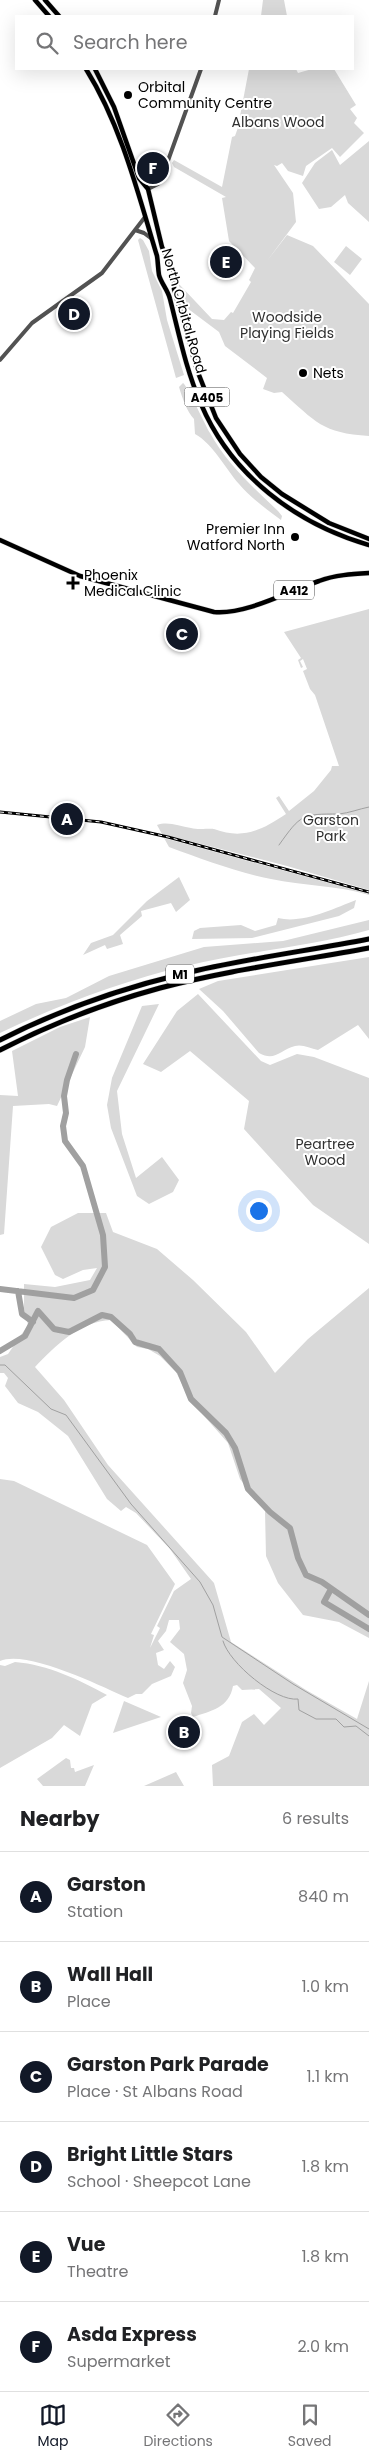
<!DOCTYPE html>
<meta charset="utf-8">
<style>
body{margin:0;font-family:Poppins,sans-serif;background:#f2f2f2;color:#202124}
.you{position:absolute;left:258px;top:1210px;width:18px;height:18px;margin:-12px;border:4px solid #fff;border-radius:50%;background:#1a73e8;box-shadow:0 0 0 8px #1a73e833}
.badge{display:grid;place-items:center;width:32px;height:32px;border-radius:50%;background:#111827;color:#fff;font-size:16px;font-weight:700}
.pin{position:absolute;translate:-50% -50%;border:2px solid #fff;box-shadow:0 1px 5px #0006}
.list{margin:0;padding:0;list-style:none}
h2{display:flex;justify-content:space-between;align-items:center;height:65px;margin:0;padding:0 20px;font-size:21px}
h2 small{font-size:16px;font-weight:400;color:#757577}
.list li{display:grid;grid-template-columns:32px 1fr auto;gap:15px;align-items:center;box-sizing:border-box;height:90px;padding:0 20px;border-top:1px solid #e0e0e0}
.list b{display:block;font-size:19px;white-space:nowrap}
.list p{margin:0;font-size:16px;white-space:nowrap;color:#757577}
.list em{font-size:16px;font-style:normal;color:#757577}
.icon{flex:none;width:28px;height:28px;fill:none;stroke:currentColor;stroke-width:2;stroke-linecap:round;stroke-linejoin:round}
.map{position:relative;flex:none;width:369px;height:1786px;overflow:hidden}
.search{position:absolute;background:#fff;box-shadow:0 5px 20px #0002;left:15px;right:15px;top:15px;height:55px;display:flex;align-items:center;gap:12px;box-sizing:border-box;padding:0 18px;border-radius:0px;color:#757577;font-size:19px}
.sheet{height:605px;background:#fff}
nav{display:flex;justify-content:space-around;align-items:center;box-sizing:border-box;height:70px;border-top:1px solid #e0e0e0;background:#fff;font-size:14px;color:#757577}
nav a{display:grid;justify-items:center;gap:2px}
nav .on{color:#111827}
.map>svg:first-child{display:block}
</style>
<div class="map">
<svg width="369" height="1786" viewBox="0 0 369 1786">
<rect width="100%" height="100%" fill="#fff"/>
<path fill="#d9d9d9" d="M263 0H284L287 16H261Z
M249 69H298H296L298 73 312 69H334L356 105 350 109 357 118 354 123 364 133 340 157 332 148 306 166 303 176 288 171 282 163 277 166 274 165 293 193 296 222 267 261 287 235 313 246 369 304V436C322 433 316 422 282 392L274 393 263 389 267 378 225 346 219 332 187 308 178 283 212 319 224 320 231 312 233 313 251 282 249 280 255 268 229 241 222 198 226 197 174 167 172 163 174 160 222 187 232 137 235 136 241 119 240 116Z
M369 141V222L348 203 345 195 331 207 319 209 302 183 315 163 332 150 340 165Z
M140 238 143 240 149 251 152 271 162 291 167 320 184 375 176 378 138 240Z
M346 246 362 259 350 275 334 262Z
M183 383C187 385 205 425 210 433 227 464 253 487 278 511L282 516 281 520C266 509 251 498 239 484 225 468 213 444 195 434L194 419C187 412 182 397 179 387Z
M369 609V890L287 866 162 834 157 825C168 821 179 826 191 828 198 830 211 828 214 829 243 840 262 830 286 814L276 798 279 796 289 811 314 791 331 770 332 766H339L315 695 310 689 303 671 307 669 303 659 300 661 303 667 301 668 298 660 301 658 284 632Z
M164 838 369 894V895C337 885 303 886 271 879 236 872 202 859 169 847Z
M179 877 190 900 176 912 171 903 141 911 142 916 120 935 123 944 107 949 105 945 83 955 91 943 113 935 147 901Z
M356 900 354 908 339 916 252 938 192 939 194 931 200 928 241 925 255 931 276 925 278 918C302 924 333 909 356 900Z
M369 920V930C309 947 247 951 186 966 122 981 59 1005 0 1033V1021L36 1004 66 998 109 976 204 947 283 941Z
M369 957V1039L358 1025 318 1050C310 1048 302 1044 295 1046 280 1050 275 1062 259 1053L223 1011 199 989 218 981Z
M198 994 261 1061 270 1065 297 1054 314 1057 369 1078V1244L313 1205 244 1129 249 1101 190 1051 161 1072 143 1064 177 1011Z
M159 1004 117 1091 122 1134 136 1178 162 1157 179 1180 173 1192 149 1204 137 1196 111 1128 107 1105 112 1078 142 1006Z
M90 1017 85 1047 57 1106 49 1104 13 1106 4 1234 0 1235V1095L18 1096 12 1051 60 1027Z
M78 1213H106L113 1232 157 1249 193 1280 246 1332 275 1373 308 1339 369 1288V1638L339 1622 303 1615 278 1583 266 1556 265 1511 240 1479 228 1443 190 1400 176 1372 160 1356 148 1349 137 1347 111 1320C80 1321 55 1346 35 1367L64 1400 108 1465 214 1583 231 1642 306 1690 357 1719 369 1681V1786H213L212 1765 229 1756 242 1722 254 1714 264 1725 281 1708 259 1689 242 1690 237 1685 233 1686C229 1708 211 1711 193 1717L191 1713 192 1706 183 1683 187 1670 184 1654 170 1642 180 1629 179 1620H169L166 1631 158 1641 164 1650 156 1653 158 1665 164 1669 170 1661 175 1667 171 1676 152 1684 142 1694H136L128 1698C101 1686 26 1649 0 1661V1479L14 1481 147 1545 175 1584 151 1634 154 1635 150 1648 160 1628 157 1626 174 1591 191 1579 170 1549 136 1513 126 1507 121 1511 107 1499 68 1436 38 1412 18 1403 5 1386 8 1378 4 1373H0V1357L8 1354 28 1325 24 1308V1284L55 1287 90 1280 97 1268 83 1270 63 1279 55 1275 41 1247 51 1227Z
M15 1662C49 1665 77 1679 107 1695L92 1704 80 1736 64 1725 52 1738 0 1768V1665L5 1666Z
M124 1701 161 1717 113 1733Z
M66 1758 70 1760 71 1768H74L75 1772 94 1765 85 1786H43L37 1779Z
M176 1772 184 1786H144Z"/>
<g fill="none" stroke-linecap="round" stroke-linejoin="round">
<path stroke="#a0a0a0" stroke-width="1" d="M279 845C301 814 302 814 339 814 349 813 359 809 369 807
M0 1365H5L51 1409 66 1415 131 1504 200 1582 213 1605 222 1637 293 1684 369 1729
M223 1641C229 1663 276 1702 298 1699L299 1710 316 1719H336L344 1727 356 1726 369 1736"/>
<path stroke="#a0a0a0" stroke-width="6" d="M0 1289 74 1298 93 1290 105 1267 103 1235 83 1166 65 1141 63 1126 66 1113 64 1096 67 1080 76 1054
M18 1291 22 1314 33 1322
M0 1351 25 1336 38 1311 54 1329 69 1332 102 1315 111 1317 130 1334 135 1342 159 1349 180 1372 191 1399 226 1433 235 1448 248 1489 270 1512 290 1528 298 1558 306 1575 322 1582 369 1615
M331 1589 324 1602 369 1629"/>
<g stroke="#dbdbdb" stroke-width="5.5">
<path id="primary" d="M0 540 80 576 214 612C246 615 289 591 319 581 335 575 352 574 369 573"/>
</g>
<g stroke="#dbdbdb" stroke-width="5.5">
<path id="trunk" d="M35 0 49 16
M45 0 59 16
M86 69C121 125 138 193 157 256 158 262 158 269 159 275 161 283 168 290 170 299 179 334 186 370 201 404 231 475 296 524 369 545
M95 69 114 107 139 178 148 189 162 247 174 273V289L197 370 216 418 240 454 261 477 282 494 329 523 369 539"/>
</g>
<g stroke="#dbdbdb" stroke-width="6">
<path id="motorway" d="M0 1040C57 1011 119 989 182 974 243 959 307 951 369 939
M0 1050C51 1024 105 1003 160 988 228 970 299 961 369 948"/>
</g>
<path stroke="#525252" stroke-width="4" d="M215 16 219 0
M148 189 158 184 161 180 201 69
M135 230 144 233 152 239
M0 360 32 323 102 273 145 217"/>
<use href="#primary" stroke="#000" stroke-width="4.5"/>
<use href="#trunk" stroke="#000" stroke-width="4.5"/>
<use href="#motorway" stroke="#000" stroke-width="5"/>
<g stroke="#000" stroke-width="3">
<path id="rail" d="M0 812 101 822 168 837 369 892"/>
</g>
<use href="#rail" stroke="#fff" stroke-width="1" stroke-dasharray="4" stroke-linecap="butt"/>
</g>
<g fill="#000" stroke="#fff" stroke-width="2">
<circle cx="128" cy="95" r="5"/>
<circle cx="303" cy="373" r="5"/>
<circle cx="295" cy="537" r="5"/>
<path d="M70.5 575.5h5v5h5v5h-5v5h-5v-5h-5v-5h5z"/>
</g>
<g text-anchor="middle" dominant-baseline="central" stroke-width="4" stroke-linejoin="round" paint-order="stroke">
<g fill="#fff" stroke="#4c4c4c" stroke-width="1">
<rect x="184.5" y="387.5" width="45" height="19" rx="4"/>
<rect x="274" y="580.5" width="40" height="19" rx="4"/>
<rect x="166" y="964.5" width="28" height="19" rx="4"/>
</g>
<g font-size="12" font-weight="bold" fill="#000">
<text x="207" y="397">A405</text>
<text x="294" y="590">A412</text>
<text x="180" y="974">M1</text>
</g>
<g font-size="14" fill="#000" stroke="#fff" text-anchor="start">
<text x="138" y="87">Orbital<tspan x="138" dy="16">Community Centre</tspan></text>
<text x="313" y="373">Nets</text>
<text x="285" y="529" text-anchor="end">Premier Inn<tspan x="285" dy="16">Watford North</tspan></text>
<text x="84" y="575">Phoenix<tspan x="84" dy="16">Medical Clinic</tspan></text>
</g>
<g font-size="14" fill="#303030" stroke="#fff">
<text x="278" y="122">Albans Wood</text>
<text x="287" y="317">Woodside<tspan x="287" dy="16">Playing Fields</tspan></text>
<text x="331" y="820">Garston<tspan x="331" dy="16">Park</tspan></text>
<text x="325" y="1144">Peartree<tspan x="325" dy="16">Wood</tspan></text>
</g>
<g font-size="14" fill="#000" stroke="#fff">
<text transform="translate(184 311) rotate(74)">North Orbital Road</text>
</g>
</g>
</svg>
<div class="you"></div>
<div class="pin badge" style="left:67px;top:819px">A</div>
<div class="pin badge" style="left:184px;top:1732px">B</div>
<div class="pin badge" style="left:182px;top:634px">C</div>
<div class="pin badge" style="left:74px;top:314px">D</div>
<div class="pin badge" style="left:226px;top:262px">E</div>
<div class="pin badge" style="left:153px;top:168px">F</div>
<div class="search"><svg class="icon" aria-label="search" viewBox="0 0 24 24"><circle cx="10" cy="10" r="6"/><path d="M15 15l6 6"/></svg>Search here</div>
</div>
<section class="sheet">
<h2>Nearby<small>6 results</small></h2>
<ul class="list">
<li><span class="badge">A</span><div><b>Garston</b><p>Station</p></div><em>840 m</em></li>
<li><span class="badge">B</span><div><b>Wall Hall</b><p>Place</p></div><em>1.0 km</em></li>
<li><span class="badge">C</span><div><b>Garston Park Parade</b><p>Place · St Albans Road</p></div><em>1.1 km</em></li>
<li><span class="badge">D</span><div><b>Bright Little Stars</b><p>School · Sheepcot Lane</p></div><em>1.8 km</em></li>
<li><span class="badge">E</span><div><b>Vue</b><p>Theatre</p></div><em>1.8 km</em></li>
<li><span class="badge">F</span><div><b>Asda Express</b><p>Supermarket</p></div><em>2.0 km</em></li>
</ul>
</section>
<nav>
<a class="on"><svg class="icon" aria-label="map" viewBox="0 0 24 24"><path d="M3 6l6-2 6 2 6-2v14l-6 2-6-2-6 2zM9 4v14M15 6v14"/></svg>Map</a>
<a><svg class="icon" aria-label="directions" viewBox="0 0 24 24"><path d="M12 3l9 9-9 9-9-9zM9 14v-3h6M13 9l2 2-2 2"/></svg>Directions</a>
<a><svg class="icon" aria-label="saved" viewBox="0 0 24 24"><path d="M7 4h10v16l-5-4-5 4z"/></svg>Saved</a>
</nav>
